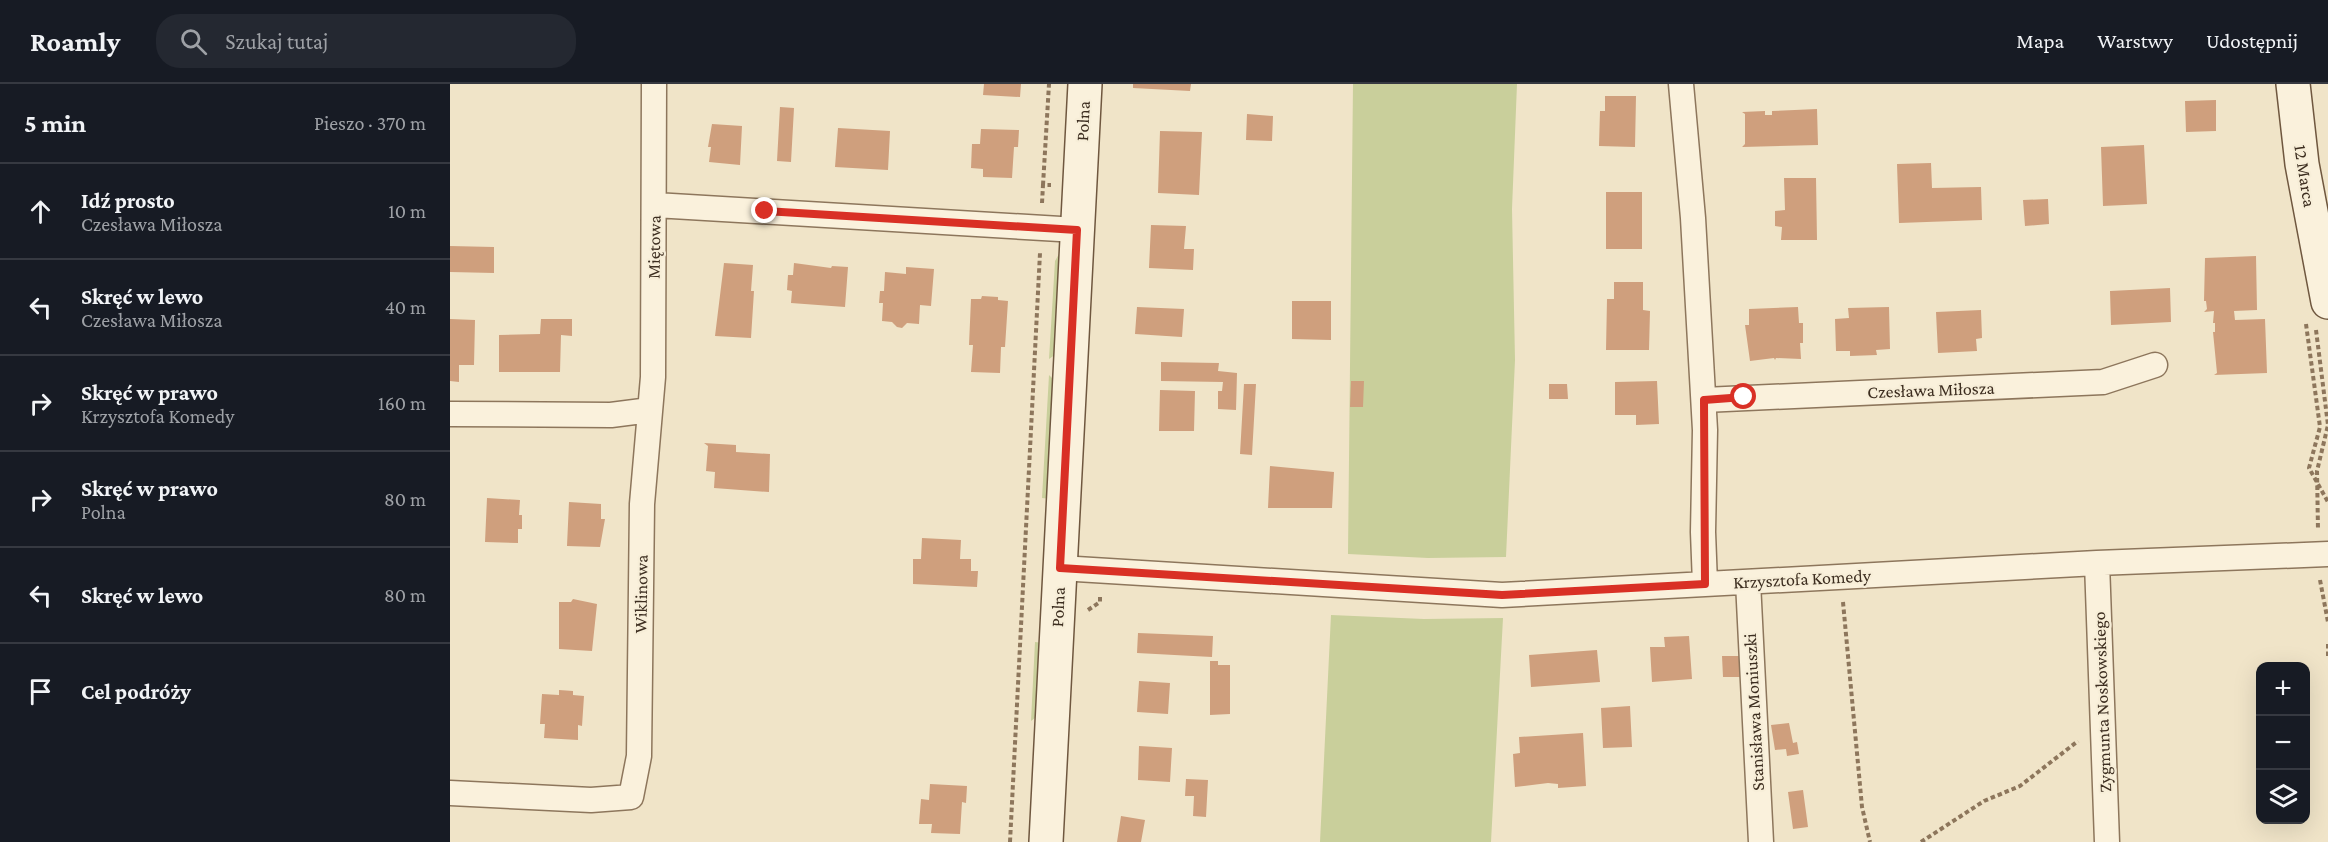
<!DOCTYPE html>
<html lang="pl">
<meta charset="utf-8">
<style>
body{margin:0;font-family:"Crimson Pro",serif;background:#242831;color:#f1f3f6}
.controls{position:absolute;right:18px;bottom:18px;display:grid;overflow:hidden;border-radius:12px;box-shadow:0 6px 24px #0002}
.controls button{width:54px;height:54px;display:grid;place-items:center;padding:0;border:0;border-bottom:2px solid #363941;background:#171b24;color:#f1f3f6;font:30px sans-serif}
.stop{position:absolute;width:18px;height:18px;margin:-14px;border:4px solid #d93025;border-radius:50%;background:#fff}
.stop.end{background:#d93025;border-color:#fff;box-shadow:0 2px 6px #0008}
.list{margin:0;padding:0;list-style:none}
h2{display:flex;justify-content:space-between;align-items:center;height:78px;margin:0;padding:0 24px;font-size:26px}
h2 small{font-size:20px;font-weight:400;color:#9ea1a6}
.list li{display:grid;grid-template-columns:39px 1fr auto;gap:18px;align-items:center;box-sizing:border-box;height:96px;padding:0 24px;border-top:2px solid #363941}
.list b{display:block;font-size:22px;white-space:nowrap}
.list p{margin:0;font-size:20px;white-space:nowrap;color:#9ea1a6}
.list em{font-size:20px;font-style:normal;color:#9ea1a6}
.icon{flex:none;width:33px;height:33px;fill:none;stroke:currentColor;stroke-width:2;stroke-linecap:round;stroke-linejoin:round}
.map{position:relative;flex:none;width:1878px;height:758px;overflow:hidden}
header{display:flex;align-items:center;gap:36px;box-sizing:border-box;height:84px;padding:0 30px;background:#171b24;border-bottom:2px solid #363941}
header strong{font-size:28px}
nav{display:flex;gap:33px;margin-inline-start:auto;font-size:21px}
.search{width:420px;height:54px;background:#242831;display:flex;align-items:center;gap:15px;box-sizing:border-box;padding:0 21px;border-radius:24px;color:#9ea1a6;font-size:22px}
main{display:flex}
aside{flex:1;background:#171b24}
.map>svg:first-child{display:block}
</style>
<header>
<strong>Roamly</strong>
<div class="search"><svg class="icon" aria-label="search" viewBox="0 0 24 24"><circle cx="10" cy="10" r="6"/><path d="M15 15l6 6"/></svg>Szukaj tutaj</div>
<nav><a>Mapa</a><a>Warstwy</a><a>Udostępnij</a></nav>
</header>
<main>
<aside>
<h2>5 min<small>Pieszo · 370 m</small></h2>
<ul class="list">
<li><svg class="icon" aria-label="ahead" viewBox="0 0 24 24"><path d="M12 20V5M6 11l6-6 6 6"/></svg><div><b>Idź prosto</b><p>Czesława Miłosza</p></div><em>10 m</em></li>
<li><svg class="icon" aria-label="left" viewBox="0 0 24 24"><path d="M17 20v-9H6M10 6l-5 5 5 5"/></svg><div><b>Skręć w lewo</b><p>Czesława Miłosza</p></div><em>40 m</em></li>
<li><svg class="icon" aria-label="right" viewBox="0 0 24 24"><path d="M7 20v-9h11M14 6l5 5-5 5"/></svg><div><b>Skręć w prawo</b><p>Krzysztofa Komedy</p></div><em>160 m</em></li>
<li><svg class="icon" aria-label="right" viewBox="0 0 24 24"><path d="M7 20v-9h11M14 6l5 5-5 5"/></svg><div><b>Skręć w prawo</b><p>Polna</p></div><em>80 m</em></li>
<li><svg class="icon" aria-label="left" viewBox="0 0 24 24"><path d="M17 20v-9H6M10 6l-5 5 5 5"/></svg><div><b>Skręć w lewo</b></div><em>80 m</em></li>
<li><svg class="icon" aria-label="arrive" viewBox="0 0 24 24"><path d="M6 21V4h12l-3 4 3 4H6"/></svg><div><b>Cel podróży</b></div></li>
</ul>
</aside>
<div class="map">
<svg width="1878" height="758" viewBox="0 0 1878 758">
<rect width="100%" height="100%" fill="#f0e4c8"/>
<path fill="#c9cf9b" d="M903 0H1067L1062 125 1065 276 1056 473 978 474 898 470Z
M609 170 612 177 609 268 599 275 605 177Z
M599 291 607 299 601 415 592 414Z
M881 531 974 535 1053 534 1041 758H870Z
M585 558 594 559 590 630 581 637Z"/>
<path fill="#cf9f7d" d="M534 0H571L570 13 533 11Z
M683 0H741L740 7 683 4Z
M1155 12H1186L1185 63 1149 62 1150 27H1155Z
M1766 16V47L1736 48 1735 17Z
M330 23 344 24 341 78 327 77Z
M1367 25 1368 61 1292 63 1295 60V30L1292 28 1315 27V31H1322V27Z
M797 30 823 32 822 57 796 56Z
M262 40 292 42 290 81 259 78 261 63H258Z
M388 44 440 47 438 86 385 83Z
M531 45 569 46 568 63H564L562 94 533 93V85L521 84 522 60H530Z
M710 47 752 48 749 111 708 109Z
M1694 61 1697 120 1653 122 1651 63Z
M1481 79 1482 104 1531 103 1532 136 1449 139 1447 80Z
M1334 94H1366L1367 156H1331L1332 143 1325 142V127L1335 126Z
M1156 108H1192V165H1156Z
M1598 115 1599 140 1575 142 1573 116Z
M701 141 736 142 734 165H744L743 186 699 184Z
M0 162 44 163V189L0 188Z
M1806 172 1807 226 1784 227 1785 236 1815 235 1817 289 1764 291 1767 289 1763 248H1765V239H1763L1764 227 1754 228 1757 225 1756 217H1754L1755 174Z
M274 179 303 181 301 207H304L301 254 265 252Z
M344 179 381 184 382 182 398 183 395 223 341 219 342 207 337 206 338 191H343Z
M456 183 484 185 481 222 470 221 469 240 457 239 452 244 447 243 442 238 432 237 433 219H429L430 207H434L435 188 456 190Z
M1164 198H1193V226L1200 227 1199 266H1156L1157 215H1164Z
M1720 204 1721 238 1661 241 1660 207Z
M532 212 548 213V216L558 217 555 263H551L550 289 521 288 523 261H519L521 215H531Z
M842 217H881V256L842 255Z
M687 223 734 225 732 253 685 250Z
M1348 223 1349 239H1353V259H1350L1351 275 1326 274 1325 276 1324 274 1300 277 1295 241H1299V225Z
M1439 223 1440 265 1426 266 1427 271 1400 272V267H1386L1385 235 1399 234 1398 224Z
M1531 226 1532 254 1526 255 1527 267 1488 269 1486 228Z
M0 235 25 236 24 281H9V298L0 297Z
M91 235H122V252L111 251 110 288H49V251L90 250Z
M711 278 769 279 768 287 787 289 786 326 768 325V307H772L773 298 711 297Z
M901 297H914L913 323H900Z
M1207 297 1209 340 1186 341V331H1165V298Z
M794 300H806L802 371 790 370Z
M1099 300H1117L1118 315H1099Z
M710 306 745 307 744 347H709Z
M254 359 286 361V368L320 370 319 408 264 404 265 388 256 387 258 362Z
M820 382 884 388 882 424H818Z
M37 414 70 416 69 431H72V445H68V459L35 458Z
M119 418 151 420V435H155L150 463 117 462Z
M472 454 511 456 510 475H521V487H528L527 503 463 500V475H471Z
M123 515 147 520 142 567 109 565V518H121Z
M688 549 763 552 762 573 687 569Z
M1239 552 1242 595 1202 598 1200 563H1215L1214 553Z
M1147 566 1150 598 1081 603 1079 571Z
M1272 572H1289L1290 593H1273Z
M760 577H768V581H780V630L760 631Z
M689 597 720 599 718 630 687 628Z
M109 606 123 607V611L134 612 132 642 128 641V656L94 654 95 640H90L92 610 109 611Z
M1180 622 1182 663 1153 664 1151 624Z
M1339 639 1343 659 1347 658 1349 670 1337 672 1336 665 1325 666 1321 641Z
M1133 649 1136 702 1108 704V700L1098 699 1065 703 1063 670 1070 669 1069 653Z
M689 662 722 664 720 698 688 696Z
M736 695 758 696 756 733 743 732 744 712H735Z
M480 700 517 702 516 719 512 718 510 750 481 749 482 740H469L471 715 479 716Z
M1353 706 1358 743 1343 745 1338 708Z
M671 732 695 736 691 758H667Z"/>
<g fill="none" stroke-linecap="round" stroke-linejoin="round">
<g stroke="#8d765c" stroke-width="27">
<path id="street" d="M1231 0 1243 134 1255 346 1253 448 1255 500
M205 121 627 146
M1254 316 1653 298 1705 281
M0 330 161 331 200 326
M1647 479 1657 758
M610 484 1052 511 1647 479 1878 470
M1298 498 1311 758
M0 709 141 716 181 713 189 672 192 420 203 293 204 0"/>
</g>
<g stroke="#6f573f" stroke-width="36">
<path id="secondary" d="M1843 0 1852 80 1878 218
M596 758 635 0"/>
</g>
<path stroke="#8d765c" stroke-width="4" stroke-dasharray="4.5 3" stroke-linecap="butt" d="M593 101 599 0
M592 119 593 101H601
M1856 240 1870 343 1859 384 1878 418
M1866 246 1878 341 1867 387 1868 446
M1870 496 1878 538
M1393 518 1412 723 1420 758
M638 526 650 518V512
M1878 560V572
M560 758 590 169
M1471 758 1534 717 1570 702 1628 657"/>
<use href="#street" stroke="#faf1dc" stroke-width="24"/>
<use href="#secondary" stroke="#faf1dc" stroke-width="33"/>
</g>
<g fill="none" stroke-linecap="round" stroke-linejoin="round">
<path stroke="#d93025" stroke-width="8" d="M315 127 627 146 610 484 1052 511 1255 500 1254 316 1294 313"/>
</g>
<g text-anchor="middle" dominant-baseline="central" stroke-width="4.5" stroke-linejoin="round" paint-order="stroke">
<g font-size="18" fill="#3d2e20" stroke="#f7eed8">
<text transform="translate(633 37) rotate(-87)">Polna</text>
<text transform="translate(1855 92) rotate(81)">12 Marca</text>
<text transform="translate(204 163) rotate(-89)">Miętowa</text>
<text transform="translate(1481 306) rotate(-2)">Czesława Miłosza</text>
<text transform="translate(1352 495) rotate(-3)">Krzysztofa Komedy</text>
<text transform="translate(191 510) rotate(-89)">Wiklinowa</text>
<text transform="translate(608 523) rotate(-87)">Polna</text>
<text transform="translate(1652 618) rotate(-92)">Zygmunta Noskowskiego</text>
<text transform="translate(1304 628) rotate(-93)">Stanisława Moniuszki</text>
</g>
</g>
</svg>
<div class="controls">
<button>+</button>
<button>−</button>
<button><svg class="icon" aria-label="layers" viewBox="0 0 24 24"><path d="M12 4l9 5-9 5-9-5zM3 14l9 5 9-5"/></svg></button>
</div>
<div class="stop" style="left:1294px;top:313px"></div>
<div class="stop end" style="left:315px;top:127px"></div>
</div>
</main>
